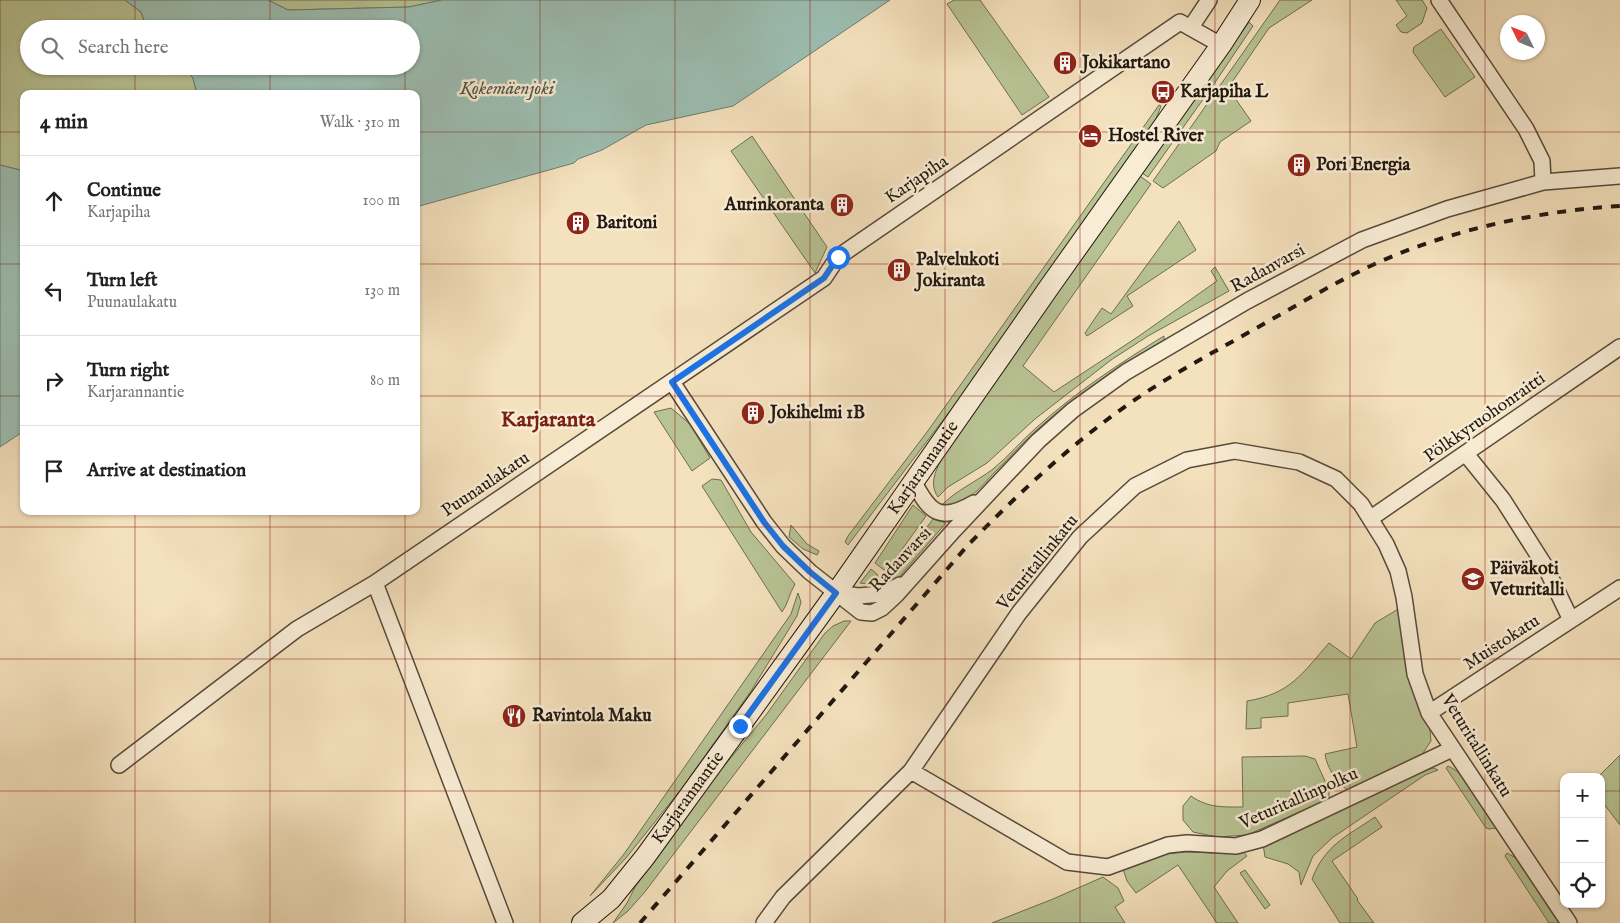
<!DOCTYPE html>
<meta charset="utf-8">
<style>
body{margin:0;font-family:"IM FELL English",serif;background:#f2f2f2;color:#222}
.controls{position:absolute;right:15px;bottom:15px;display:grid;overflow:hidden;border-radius:10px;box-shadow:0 1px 4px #0004}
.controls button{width:45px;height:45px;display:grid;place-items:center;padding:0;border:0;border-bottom:1px solid #e0e0e0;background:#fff;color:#222;font:25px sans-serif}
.compass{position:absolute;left:1500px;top:15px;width:45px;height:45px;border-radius:50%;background:#fff;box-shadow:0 1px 4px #0004;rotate:313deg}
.stop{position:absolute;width:15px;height:15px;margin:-11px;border:4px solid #1a73e8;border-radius:50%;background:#fff}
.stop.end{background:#1a73e8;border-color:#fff;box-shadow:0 1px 5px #0008}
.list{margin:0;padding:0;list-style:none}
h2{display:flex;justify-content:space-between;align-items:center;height:65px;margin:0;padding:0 20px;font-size:21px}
h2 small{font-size:16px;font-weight:400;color:#767676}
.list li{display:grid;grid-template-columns:32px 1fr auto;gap:15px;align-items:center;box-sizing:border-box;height:90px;padding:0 20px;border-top:1px solid #e0e0e0}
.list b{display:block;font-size:19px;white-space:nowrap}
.list p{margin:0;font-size:16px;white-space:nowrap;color:#767676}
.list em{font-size:16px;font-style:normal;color:#767676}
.icon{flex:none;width:28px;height:28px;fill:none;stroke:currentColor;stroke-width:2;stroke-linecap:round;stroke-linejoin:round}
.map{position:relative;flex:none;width:1620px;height:923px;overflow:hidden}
.search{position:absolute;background:#fff;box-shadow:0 1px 4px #0004;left:20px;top:20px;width:400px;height:55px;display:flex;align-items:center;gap:12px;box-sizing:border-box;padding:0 18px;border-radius:28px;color:#767676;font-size:19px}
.panel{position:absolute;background:#fff;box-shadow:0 1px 4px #0004;left:20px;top:90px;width:400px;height:425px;border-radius:10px}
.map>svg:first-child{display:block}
</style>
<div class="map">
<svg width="1620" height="923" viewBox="0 0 1620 923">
<rect width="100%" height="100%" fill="#f4e1bd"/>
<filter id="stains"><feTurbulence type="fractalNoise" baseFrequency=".004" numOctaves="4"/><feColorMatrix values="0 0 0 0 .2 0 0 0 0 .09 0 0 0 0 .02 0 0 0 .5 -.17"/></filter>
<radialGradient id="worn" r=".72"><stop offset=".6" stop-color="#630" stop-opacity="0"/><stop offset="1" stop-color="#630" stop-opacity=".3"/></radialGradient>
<path fill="#b8c394" stroke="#6c6e52" d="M0 0H125L141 12 147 29H29V66H182L193 78 196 90 193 94H24V171L0 165Z
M268 0H442L409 7 288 10Z
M954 0H980L1049 97 1022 115 947 4Z
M1280 0H1312L1269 28 1228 88 1251 121 1220 142 1216 151 1163 188 1153 181Z
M1396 0H1422L1427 8 1422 23 1407 33 1401 32 1396 25 1407 16Z
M1249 22 1253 26 1216 81 1148 177 1142 173Z
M1441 29 1475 77 1445 97 1413 52 1414 47Z
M1159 105 1161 106 1152 129 969 386 848 545 845 542 848 536 927 432Z
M752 136 827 247 815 273 731 151Z
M1140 176 1151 184 1023 366 1054 392 1139 336 1217 281 1211 271 1215 267 1229 291 1148 336 1111 360 1035 419 987 463 948 487 938 497C928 483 937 469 943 455Z
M1179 221 1196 250 1127 296 1133 306 1087 336 1085 333 1102 308 1111 314Z
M1164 336V340C1120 366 1077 394 1039 428 1024 441 1010 457 996 471 979 488 967 507 941 506 956 490 976 482 993 469 1009 456 1022 440 1037 427 1076 392 1120 363 1164 336Z
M671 408 690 424 710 458 692 471 654 412Z
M712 479 721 480 751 532 795 584C789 594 788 604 782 612L702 486Z
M913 505 926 516 888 569 884 570 875 563Z
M933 519 946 523 899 577 884 585Z
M791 525 807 544 819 551 817 555 803 549 789 537Z
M871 569 877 574 879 580 875 585 860 583Z
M798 593 801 602 797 616 751 691 682 788 626 858 590 896 624 854 791 614Z
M1400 608 1429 721 1431 741 1421 756 1347 790C1336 781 1327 768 1325 754L1357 747 1348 694 1288 703V716L1261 718V728L1246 729 1247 701C1290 694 1302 674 1329 643L1351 659 1375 623Z
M844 621H851L644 893 628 911 613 923 627 903 635 887 715 777 766 715 825 633 833 626Z
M1620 755V825L1601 800V777H1598Z
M1305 756 1315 759 1329 790V799L1247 835 1217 837 1193 832 1183 820V806L1191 796C1208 808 1223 807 1243 807L1242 757Z
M1448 766C1468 774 1484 808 1496 826V828L1489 829 1486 828 1446 768Z
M1434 768 1438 770 1425 775 1332 838 1313 856 1301 885 1299 872 1288 864 1265 857 1263 844 1424 770Z
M1375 817 1382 827 1332 861 1358 899 1357 900 1374 923H1340L1312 879C1325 845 1347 836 1375 817Z
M1242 850 1247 856 1227 871 1214 887 1238 923H1217L1178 865 1136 893 1127 881 1123 869 1156 855 1186 852 1215 853Z
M1507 853 1516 858 1559 923H1549L1505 856Z
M1245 870 1270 905 1265 909 1240 873Z
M1103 877 1118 888 1124 901 1115 907 1125 923H992L1053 899Z"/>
<path fill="#9cbeb2" stroke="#6b7c71" d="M125 0H268L288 10 409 7 442 0H890L733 106 646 125 602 150 578 159 574 163 416 207V94H193L196 90 193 78 182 66H411V29H147L141 12Z
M0 165 24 171V431L0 447Z"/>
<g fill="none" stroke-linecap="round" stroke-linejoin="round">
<g stroke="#564a3a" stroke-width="18">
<path id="minor" d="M1439 0 1526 129 1542 161 1543 182
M1191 27 1209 0
M672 382 764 522 783 546 810 572 861 612 872 613 882 608 896 595 954 530 1038 441 1073 410 1126 372 1247 301 1362 240 1447 209 1543 182 1620 176
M1466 454 1503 500 1545 566 1571 620
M914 482C930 514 941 522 974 503
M1371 518 1620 347
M838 593 858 596 882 594 900 585
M1429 713 1620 588
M119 765 297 629 375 583
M911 771 1067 862 1108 867 1168 845 1187 843 1236 846 1262 839 1452 749
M505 923 375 583 824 278 838 257 1180 22 1221 45
M764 923 783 897 911 771 1019 613 1080 537 1135 486 1187 460 1235 451 1299 462 1336 479 1361 504 1386 544 1398 571 1404 597 1415 674 1429 713 1569 923"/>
</g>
<g stroke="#21180f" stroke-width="22">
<g id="secondary">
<path id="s1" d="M582 923 611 899 645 857 740 726 836 593 1050 286 1221 45 1250 0"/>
</g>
</g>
<use href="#minor" stroke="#f8ecd4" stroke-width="15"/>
<use href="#secondary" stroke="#f8ecd4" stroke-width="20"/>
<path stroke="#21180f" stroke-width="4" stroke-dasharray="9 9" stroke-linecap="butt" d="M640 923 968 545C1019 493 1072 443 1133 401 1171 375 1212 353 1253 330 1294 307 1335 282 1379 262 1454 229 1538 211 1620 206"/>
</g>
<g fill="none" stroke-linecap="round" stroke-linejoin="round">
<path stroke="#1a73e8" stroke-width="6" d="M740 726 836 593 810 572 783 546 764 522 672 382 824 278 838 257"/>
</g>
<path fill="none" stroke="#8f2418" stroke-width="1" stroke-opacity="0.55" d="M135 0V29M270 0V29M405 0V29M540 0V923M675 0V923M810 0V923M945 0V923M1080 0V923M1215 0V923M1350 0V923M1485 0V923M135 66V94M270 66V94M405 66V94M0 132H24M416 132H1620M0 264H24M416 264H1620M0 396H24M416 396H1620M135 511V923M270 511V923M405 511V923M0 527H1620M0 659H1620M0 791H1564M1601 791H1620"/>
<defs>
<g id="building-disc" transform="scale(1.25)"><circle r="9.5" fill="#8f2418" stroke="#f8ecd4"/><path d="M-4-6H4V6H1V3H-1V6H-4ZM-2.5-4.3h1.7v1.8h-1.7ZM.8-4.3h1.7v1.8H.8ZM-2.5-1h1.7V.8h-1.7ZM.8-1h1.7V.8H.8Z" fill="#fff"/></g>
<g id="bus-disc" transform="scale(1.25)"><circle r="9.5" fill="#8f2418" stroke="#f8ecd4"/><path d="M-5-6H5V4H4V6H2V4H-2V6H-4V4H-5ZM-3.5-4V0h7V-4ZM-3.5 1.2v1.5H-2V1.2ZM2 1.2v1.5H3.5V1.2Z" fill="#fff"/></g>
<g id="hotel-disc" transform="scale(1.25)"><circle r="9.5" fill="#8f2418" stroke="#f8ecd4"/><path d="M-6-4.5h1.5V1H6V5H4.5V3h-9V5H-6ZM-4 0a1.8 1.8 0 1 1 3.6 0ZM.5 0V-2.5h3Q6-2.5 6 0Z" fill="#fff"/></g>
<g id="school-disc" transform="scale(1.25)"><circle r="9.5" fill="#8f2418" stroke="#f8ecd4"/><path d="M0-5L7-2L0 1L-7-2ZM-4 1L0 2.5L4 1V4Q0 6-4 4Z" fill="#fff"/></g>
<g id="restaurant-disc" transform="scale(1.25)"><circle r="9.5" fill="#8f2418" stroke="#f8ecd4"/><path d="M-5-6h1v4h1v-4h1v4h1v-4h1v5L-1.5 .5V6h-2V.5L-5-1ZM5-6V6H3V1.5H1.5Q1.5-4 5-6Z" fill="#fff"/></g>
</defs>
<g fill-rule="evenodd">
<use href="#building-disc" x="1065" y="63"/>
<use href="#bus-disc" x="1163" y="92"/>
<use href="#hotel-disc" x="1090" y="136"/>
<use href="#building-disc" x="1299" y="165"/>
<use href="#building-disc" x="842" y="205"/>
<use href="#building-disc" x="578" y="223"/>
<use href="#building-disc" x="899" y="270"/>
<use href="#building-disc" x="753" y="413"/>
<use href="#school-disc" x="1473" y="579"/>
<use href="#restaurant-disc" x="514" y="716"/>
</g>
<g text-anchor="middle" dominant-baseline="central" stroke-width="5" stroke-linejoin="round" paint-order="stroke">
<g font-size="18" font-weight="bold" fill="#21180f" stroke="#f8ecd4" text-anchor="start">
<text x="1082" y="63">Jokikartano</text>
<text x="1180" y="92">Karjapiha L</text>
<text x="1108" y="136">Hostel River</text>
<text x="1316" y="165">Pori Energia</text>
<text x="824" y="205" text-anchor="end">Aurinkoranta</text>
<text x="596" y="223">Baritoni</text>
<text x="916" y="260">Palvelukoti<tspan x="916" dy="21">Jokiranta</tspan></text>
<text x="770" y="413">Jokihelmi 1B</text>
<text x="1490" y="569">Päiväkoti<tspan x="1490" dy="21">Veturitalli</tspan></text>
<text x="532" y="716">Ravintola Maku</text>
</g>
<g font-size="18" fill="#21180f" stroke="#f8ecd4">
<text transform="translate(917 180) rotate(-34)">Karjapiha</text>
<text transform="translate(1268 269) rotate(-29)">Radanvarsi</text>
<text transform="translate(1485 418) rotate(-35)">Pölkkyruohonraitti</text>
<text stroke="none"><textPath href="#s1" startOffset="570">Karjarannantie</textPath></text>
<text transform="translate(486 485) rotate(-34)">Puunaulakatu</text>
<text transform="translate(901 560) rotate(-47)">Radanvarsi</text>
<text transform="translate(1038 563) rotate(-51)">Veturitallinkatu</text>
<text transform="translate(1502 643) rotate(-33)">Muistokatu</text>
<text transform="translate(1476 746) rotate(58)">Veturitallinkatu</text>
<text stroke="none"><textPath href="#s1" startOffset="165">Karjarannantie</textPath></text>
<text transform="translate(1299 799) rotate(-24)">Veturitallinpolku</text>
</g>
<g font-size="19" font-style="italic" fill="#4c5248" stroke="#f8ecd4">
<text x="507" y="89">Kokemäenjoki</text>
</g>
<g font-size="22" font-weight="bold" fill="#7a1f14" stroke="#f8ecd4">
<text x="548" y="420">Karjaranta</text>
</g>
</g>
<rect width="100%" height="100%" filter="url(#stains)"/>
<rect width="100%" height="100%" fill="url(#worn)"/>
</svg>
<div class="controls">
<button>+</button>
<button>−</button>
<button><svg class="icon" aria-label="locate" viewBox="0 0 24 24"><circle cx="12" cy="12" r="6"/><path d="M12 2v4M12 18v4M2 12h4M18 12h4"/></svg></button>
</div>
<svg class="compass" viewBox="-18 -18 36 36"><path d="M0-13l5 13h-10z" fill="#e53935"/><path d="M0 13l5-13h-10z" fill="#767676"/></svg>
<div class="stop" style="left:838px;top:257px"></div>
<div class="stop end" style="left:740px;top:726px"></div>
<div class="search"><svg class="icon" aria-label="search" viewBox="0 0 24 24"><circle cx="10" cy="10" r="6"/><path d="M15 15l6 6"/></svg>Search here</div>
<section class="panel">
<h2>4 min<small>Walk · 310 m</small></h2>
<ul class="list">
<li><svg class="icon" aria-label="ahead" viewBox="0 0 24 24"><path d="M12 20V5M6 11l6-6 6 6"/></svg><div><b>Continue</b><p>Karjapiha</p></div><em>100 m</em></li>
<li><svg class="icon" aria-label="left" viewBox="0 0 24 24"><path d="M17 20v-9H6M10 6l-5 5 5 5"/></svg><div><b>Turn left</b><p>Puunaulakatu</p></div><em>130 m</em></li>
<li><svg class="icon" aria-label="right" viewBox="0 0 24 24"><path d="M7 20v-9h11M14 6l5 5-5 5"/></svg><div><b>Turn right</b><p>Karjarannantie</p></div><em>80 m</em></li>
<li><svg class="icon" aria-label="arrive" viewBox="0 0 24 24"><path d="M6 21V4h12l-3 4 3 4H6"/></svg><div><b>Arrive at destination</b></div></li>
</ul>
</section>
</div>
